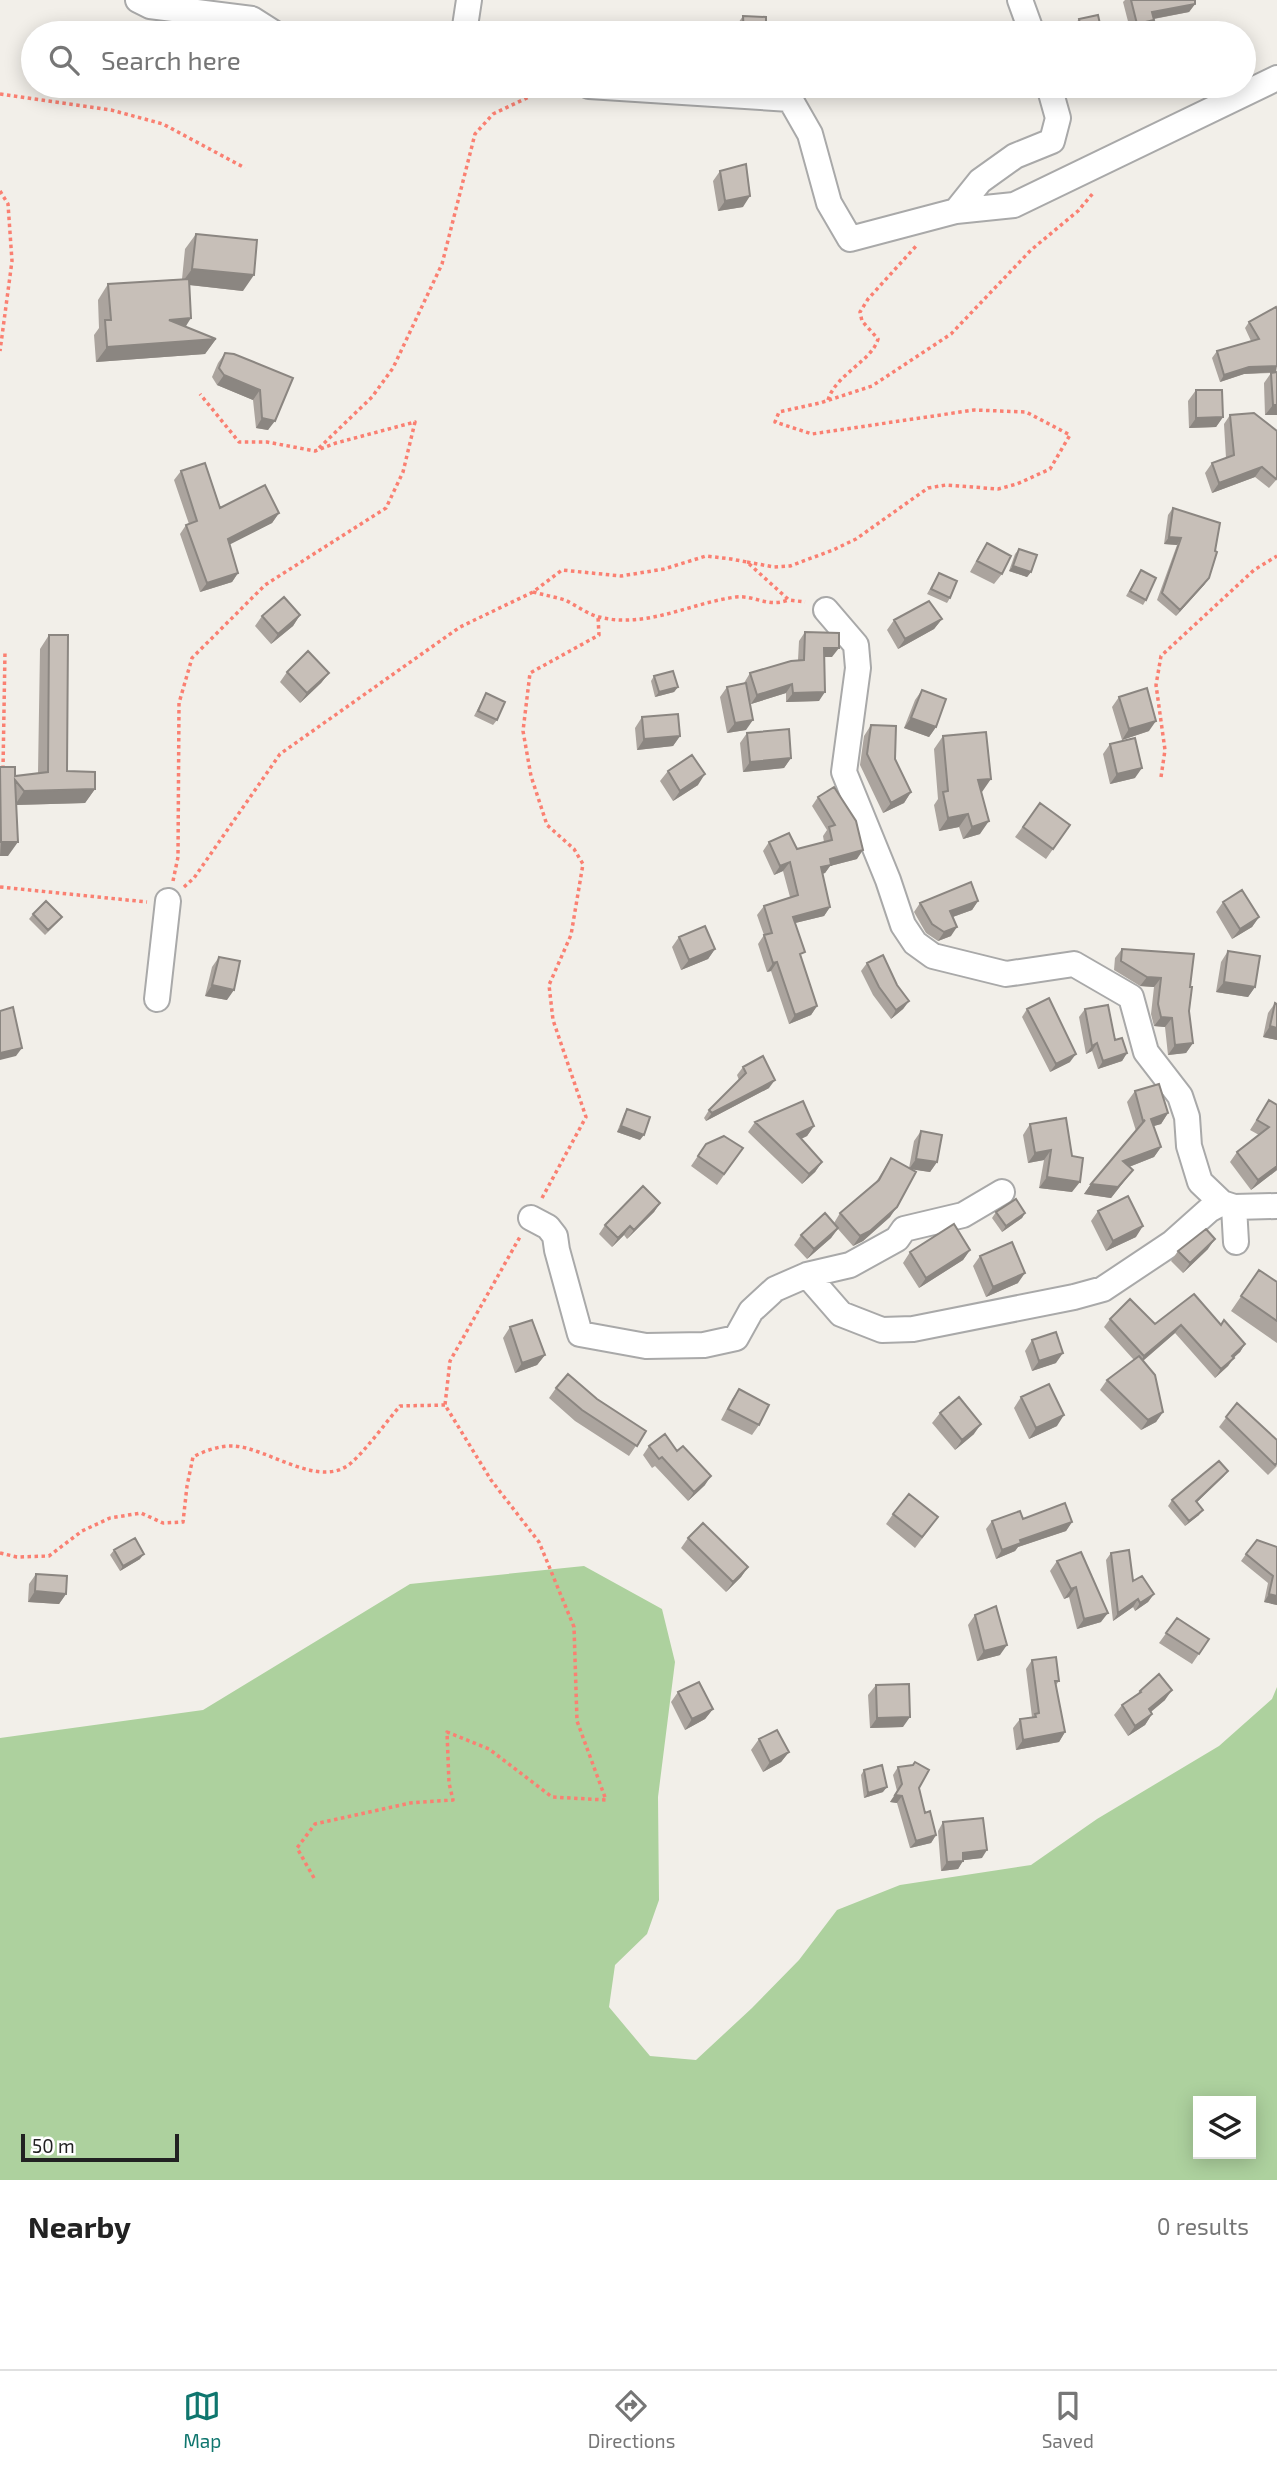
<!DOCTYPE html>
<style>
body{margin:0;font-family:"Exo 2",sans-serif;background:#f2f2f2;color:#222}
.controls{position:absolute;right:21px;bottom:21px;display:grid;overflow:hidden;border-radius:0px;box-shadow:0 4px 18px #0003}
.controls button{width:63px;height:63px;display:grid;place-items:center;padding:0;border:0;border-bottom:2px solid #e0e0e0;background:#fff;color:#222;font:35px sans-serif}
.scale{position:absolute;left:21px;bottom:18px;width:158px;box-sizing:border-box;padding-left:7px;border:4px solid #222;border-top:0;font-size:19px;line-height:24px;white-space:nowrap;color:#222;-webkit-text-stroke:5px #fff;paint-order:stroke}
.list{margin:0;padding:0;list-style:none}
h2{display:flex;justify-content:space-between;align-items:center;height:91px;margin:0;padding:0 28px;font-size:30px}
h2 small{font-size:23px;font-weight:400;color:#767676}
.icon{flex:none;width:38px;height:38px;fill:none;stroke:currentColor;stroke-width:2;stroke-linecap:round;stroke-linejoin:round}
.map{position:relative;flex:none;width:1277px;height:2180px;overflow:hidden}
.search{position:absolute;background:#fff;box-shadow:0 4px 18px #0003;left:21px;right:21px;top:21px;height:77px;display:flex;align-items:center;gap:18px;box-sizing:border-box;padding:0 24px;border-radius:38px;color:#767676;font-size:26px}
.sheet{height:189px;background:#fff}
nav{display:flex;justify-content:space-around;align-items:center;box-sizing:border-box;height:98px;border-top:2px solid #e0e0e0;background:#fff;font-size:19px;color:#767676}
nav a{display:grid;justify-items:center;gap:4px}
nav .on{color:#0f766e}
.map>svg:first-child{display:block}
</style>
<div class="map">
<svg width="1277" height="2180" viewBox="0 0 1277 2180">
<rect width="100%" height="100%" fill="#f2efe9"/>
<path fill="#add19e" fill-rule="evenodd" d="M584 1566 662 1609 675 1662 658 1797 659 1900 647 1934 615 1965 609 2007 650 2056 696 2060 752 2008 799 1960 837 1910 900 1885 1031 1865 1097 1819 1219 1746 1272 1699 1277 1687V2180H0V1738L203 1710 410 1584ZM1198 2101H1251V2154H1198Z"/>
<g fill="none" stroke-linecap="round" stroke-linejoin="round">
<g stroke="#a9a9a9" stroke-width="28">
<path id="minor" d="M138 0 150 6 252 19 274 33
M1020 0 1032 33
M464 33 469 0
M589 86 790 99 810 134 829 203 850 239 956 211 1014 205 1277 78
M956 211 980 181 1015 156 1052 141 1058 118 1049 86
M826 610 856 645 858 668 844 772 888 880 903 925 915 943 933 956 1006 974 1074 964 1131 997 1146 1052 1180 1096 1187 1117 1189 1146 1200 1182 1222 1203 1234 1207 1277 1206
M157 999 168 901
M1234 1207 1236 1242
M531 1218 548 1227 555 1236 557 1250 580 1334 646 1346 704 1345 736 1338 751 1311 775 1289 807 1275 850 1265 897 1239 904 1229 963 1215 1002 1192
M807 1275 841 1314 882 1330 913 1329 1074 1297 1103 1289 1172 1243 1209 1210 1222 1203"/>
</g>
<path stroke="#fa8072" stroke-width="3.5" stroke-dasharray="3.5 3.5" stroke-linecap="butt" d="M0 94 111 110 163 124 245 168
M0 191 8 204 12 261 0 351
M828 400C836 374 872 361 878 339L862 321 860 312 868 299 917 245
M319 448 372 397 393 368 442 264 475 134 493 114 529 97 537 86
M747 562 774 567 790 566 833 550 856 539 928 488 946 485 998 489 1017 484 1050 469 1070 435 1026 412 974 410 812 434 775 422 779 412 820 403 872 386 951 334 1031 250 1078 211 1094 192
M533 592C544 595 555 597 565 600 576 605 587 614 599 617 646 629 690 603 736 597 755 595 768 608 788 600
M3 769 5 651
M1161 777 1165 750 1156 685 1161 656 1254 570 1277 556
M173 881 178 857 179 703 192 658 265 585 386 508 403 472 415 422 336 443 315 451 267 442H239L200 394
M0 887 147 902
M184 887 194 878 280 754 460 627 533 592 562 570 621 576 664 569 706 556 731 559 747 562 789 600 805 602
M542 1198 586 1117 553 1020 549 985 571 935 583 864 574 849 547 825 531 776 523 731 530 673 599 635 598 617
M0 1553 17 1557 49 1556 82 1531 110 1518 141 1513 163 1523 183 1522 187 1486 193 1457C204 1451 221 1445 234 1446 268 1448 320 1490 351 1463 368 1448 385 1423 400 1406L445 1405
M314 1878 297 1848 315 1824 410 1803 453 1800 449 1783 447 1732 489 1749 552 1797 606 1800 577 1721 574 1627 539 1542 491 1480 445 1405 450 1361 521 1235"/>
<use href="#minor" stroke="#fff" stroke-width="24"/>
</g>
<path fill="#aba49e" d="M1125 0H1195V4L1189 12 1154 19 1149 28 1131 33 1123 2Z
M743 16 766 33H736V26Z
M1079 19 1102 33H1077L1075 24Z
M720 171 743 207 718 211 713 181Z
M196 234 243 291 189 285 186 327 216 339 205 354 96 362 94 335 99 328 98 300 108 284 182 279 185 249Z
M1249 322 1276 372 1277 415H1265L1264 383 1271 373 1244 374 1220 382 1212 358 1217 351 1251 341 1245 328Z
M225 353 293 378 268 430 256 428 253 400 217 385 212 377 218 363Z
M1196 390 1223 417 1216 427 1189 428 1188 401Z
M1230 415 1277 479 1269 488 1255 477 1212 493 1205 473 1212 463 1226 458 1224 424Z
M181 471 220 508 279 513 272 523 229 544 238 573 232 582 200 592 180 534 186 525 189 524 174 480Z
M1173 508 1209 578 1204 585 1176 616 1157 600 1177 545 1164 544 1168 515Z
M987 543 1002 574 994 584 970 572 980 554Z
M1019 549 1031 572 1027 577 1009 571 1015 554Z
M1141 570 1146 600 1143 605 1126 596Z
M939 573 950 598 947 603 927 594Z
M300 615 293 626 271 644 255 626 262 616Z
M942 619 934 629 898 649 887 630 894 620Z
M805 632 832 657H824L819 701 786 702V693L751 704 748 695 746 730 727 733 720 697 727 687 744 683 750 673 798 660 799 641Z
M49 635 67 771 95 789 85 803 16 805 8 856H0V768L15 776 38 773 40 649Z
M287 672 329 673 321 683 300 703 280 682Z
M654 676 678 687 674 692 655 697 651 681Z
M922 690 936 727 929 737 904 728 915 700Z
M486 693 497 720 493 725 474 716Z
M1119 697 1149 731 1122 740 1112 707Z
M642 717 680 736 673 746 637 750 635 728Z
M871 725 895 759 911 792 904 803 883 813 860 765 864 736Z
M747 733 791 758 784 768 743 772 740 743Z
M943 736 982 792 980 834 963 839 959 827 939 831 934 805 938 799 934 749Z
M1110 744 1135 778 1110 784 1103 754Z
M668 771 698 785 673 801 660 781Z
M818 797 857 859 830 866 825 873 822 874 830 907 824 916 795 923 801 957 817 1006 811 1015 789 1024 771 971 767 972 758 944 764 935 757 915 764 906 790 897 783 871 774 875 763 851 769 842 797 849 824 842 823 836 827 830 812 806Z
M1040 803 1070 825 1046 859 1015 837Z
M978 901 972 910 953 917 951 936 938 941 926 933 914 912 920 903Z
M1223 902 1259 917 1252 927 1232 939 1216 912Z
M33 914 62 917 58 922 45 935 29 919Z
M679 937 715 949 708 959 681 970 672 947Z
M1122 949 1190 987 1189 1011 1193 1043 1186 1053 1168 1055 1165 1027 1154 1026 1151 1014 1154 987 1140 986 1114 970 1115 958Z
M1228 951 1255 987 1248 997 1216 992 1221 962Z
M219 957 227 1000 205 996 212 967Z
M867 963 897 985 909 1001 903 1009 891 1019 873 995 861 971Z
M1275 1003 1277 1040 1263 1037 1268 1013Z
M1027 1009 1070 1062 1050 1072 1022 1017Z
M1085 1009 1127 1053 1122 1061 1098 1069 1092 1051 1086 1054 1079 1017Z
M743 1067 769 1088 706 1121 704 1118 709 1110 739 1080 737 1075Z
M1135 1091 1168 1113 1161 1124 1153 1126 1161 1147 1154 1157 1129 1167 1133 1170 1111 1198 1084 1194 1091 1184 1136 1131 1127 1102Z
M1269 1100 1277 1170 1251 1190 1230 1162 1237 1152 1259 1135 1250 1130Z
M627 1109 640 1140 617 1132 624 1114Z
M1066 1118 1072 1192 1039 1188 1044 1160 1028 1163 1023 1135 1030 1124Z
M755 1122 814 1126 807 1136 801 1139 822 1162 815 1172 802 1184 748 1132Z
M921 1131 937 1162 930 1172 911 1169 890 1217 863 1241 853 1246 838 1229 831 1238 807 1259 794 1245 801 1235 834 1223 840 1213 876 1182 891 1158 909 1168 914 1141Z
M706 1144 743 1148 717 1185 691 1166Z
M660 1203 654 1212 627 1239 624 1235 612 1247 599 1234 605 1225Z
M1098 1211 1136 1237 1106 1251 1091 1221Z
M996 1212 1025 1213 1022 1218 1002 1232 992 1218Z
M1208 1249 1183 1273 1171 1261 1178 1251Z
M970 1250 963 1260 919 1288 903 1263 910 1252Z
M980 1256 1018 1283 986 1297 973 1266Z
M1259 1270 1277 1282V1343L1231 1311Z
M1110 1319 1155 1324 1221 1325 1245 1344 1240 1352 1234 1357 1228 1366 1215 1378 1175 1333 1143 1361 1163 1412 1156 1422 1141 1430 1100 1390 1107 1380 1134 1360 1104 1327Z
M510 1327 545 1355 537 1365 515 1373 503 1338Z
M1032 1340 1056 1363 1032 1371 1025 1351Z
M556 1388 597 1399 646 1431 629 1456 575 1421 549 1398Z
M739 1389 759 1425 752 1435 721 1420 732 1399Z
M1021 1397 1057 1426 1029 1439 1014 1408Z
M1237 1403 1277 1466 1268 1475 1219 1427Z
M940 1413 974 1434 955 1450 932 1423Z
M649 1446 677 1451 705 1485 688 1501 655 1466 652 1468 643 1455Z
M1224 1476 1197 1502 1199 1515 1185 1526 1168 1506 1172 1500Z
M893 1514 931 1527 915 1548 886 1524Z
M992 1521 1072 1522 1066 1531 1018 1547 1015 1551 996 1559 986 1529Z
M688 1538 748 1567 741 1577 726 1592 681 1548Z
M1277 1547V1605L1264 1602 1268 1583 1241 1561 1246 1554Z
M114 1550 140 1559 120 1571 110 1555Z
M1111 1553 1133 1581 1154 1594 1148 1602 1135 1611 1133 1607 1113 1621 1106 1560Z
M1057 1561 1101 1622 1077 1629 1069 1597 1064 1599 1050 1571Z
M36 1574 66 1594 59 1604 28 1602 29 1584Z
M975 1615 1000 1655 977 1661 968 1625Z
M1177 1618 1209 1639 1192 1664 1159 1643Z
M1032 1660 1059 1681 1056 1685 1065 1732 1059 1742 1016 1750 1013 1728 1020 1719 1032 1717 1026 1669Z
M876 1685 903 1727 870 1728 868 1695Z
M1140 1691 1165 1700 1151 1712 1152 1714 1145 1725 1128 1736 1114 1715 1122 1705 1137 1695Z
M678 1692 713 1709 705 1719 685 1730 671 1702Z
M759 1739 789 1752 781 1762 763 1772 751 1750Z
M898 1767 919 1788 925 1813 936 1835 931 1843 910 1848 897 1803 890 1802 897 1791 893 1775Z
M864 1770 883 1792 864 1798 861 1775Z
M943 1822 982 1858 963 1860 958 1869 941 1871 938 1831Z"/>
<path fill="#8b8681" d="M1195 4 1189 12 1147 20 1152 12Z
M1154 20 1149 28 1131 33 1137 24Z
M750 196 743 207 718 211 725 201Z
M192 269 254 275 243 291 181 284Z
M191 318 181 334 169 320Z
M216 339 205 354 96 362 107 347Z
M1277 366 1276 372 1244 374 1220 382 1224 375 1249 367Z
M224 375 260 390 253 400 217 385Z
M1273 405H1277V415H1265Z
M1223 417 1216 427 1189 428 1196 418Z
M262 418 275 421 268 430 256 428Z
M1262 467 1255 477 1212 493 1219 483Z
M279 513 272 523 221 549 228 539Z
M1169 537 1181 538 1177 545 1164 544Z
M1013 566 1031 572 1027 577 1009 571Z
M238 573 232 582 200 592 207 583Z
M1209 578 1204 585 1176 616 1180 610Z
M300 615 293 626 271 644 278 634Z
M942 619 934 629 898 649 905 639Z
M824 648H839L832 657H817Z
M329 673 321 683 300 703 307 693Z
M792 684 786 693 751 704 757 695Z
M678 687 674 692 655 697 659 692Z
M825 692 819 701 786 702 793 693Z
M911 718 936 727 929 737 904 728Z
M753 720 746 730 727 733 735 723Z
M1156 721 1149 731 1122 740 1129 729Z
M680 736 673 746 637 750 644 739Z
M791 758 784 768 743 772 750 762Z
M1142 768 1135 778 1110 784 1117 774Z
M705 774 698 785 673 801 680 791Z
M991 779 982 792 969 793 978 780Z
M95 789 85 803 15 805 24 791Z
M911 792 904 803 883 813 891 803Z
M968 814 959 827 939 831 948 818Z
M989 821 980 834 963 839 972 827Z
M1 842H18L8 856H0Z
M863 850 857 859 830 866 825 873 814 876 821 867 830 859Z
M790 862 783 871 774 875 780 866Z
M978 901 972 910 944 920 950 911Z
M830 907 824 916 787 925 793 917Z
M1259 917 1252 927 1232 939 1240 929Z
M957 927 951 936 938 941 944 932Z
M715 949 708 959 681 970 689 960Z
M777 962 771 971 767 972 773 963Z
M1147 977 1161 978 1154 987 1140 986Z
M1224 982 1255 987 1248 997 1216 992Z
M212 985 234 990 227 1000 205 996Z
M909 1001 903 1009 891 1019 896 1010Z
M817 1006 811 1015 789 1024 795 1015Z
M1161 1017 1172 1018 1165 1027 1154 1026Z
M1270 1026 1277 1028V1040L1263 1037Z
M1097 1043 1092 1051 1086 1054 1092 1046Z
M1193 1043 1186 1053 1168 1055 1175 1045Z
M22 1048 16 1056 0 1060V1053Z
M1127 1053 1122 1061 1098 1069 1103 1061Z
M1076 1054 1070 1062 1050 1072 1056 1064Z
M775 1080 769 1088 706 1121 712 1113Z
M1168 1113 1161 1124 1144 1129 1151 1119Z
M621 1126 644 1135 640 1140 617 1132Z
M814 1126 807 1136 790 1144 797 1134Z
M1161 1147 1154 1157 1116 1172 1123 1161Z
M1051 1150 1044 1160 1028 1163 1035 1153Z
M916 1159 937 1162 930 1172 909 1169Z
M822 1162 815 1172 802 1184 809 1174Z
M1277 1166V1170L1251 1190 1258 1180Z
M1133 1170 1111 1198 1084 1194 1091 1184Z
M1047 1177 1080 1182 1072 1192 1039 1188Z
M660 1203 654 1212 627 1239 634 1230Z
M897 1207 890 1217 863 1241 853 1246 860 1236Z
M1025 1213 1022 1218 1002 1232 1006 1226Z
M630 1226 624 1235 612 1247 618 1238Z
M1143 1226 1136 1237 1106 1251 1113 1241Z
M838 1228 831 1238 807 1259 814 1249Z
M1215 1239 1208 1249 1183 1273 1190 1263Z
M970 1250 963 1260 919 1288 926 1278Z
M1025 1273 1018 1283 986 1297 993 1287Z
M1181 1325 1175 1333 1138 1365 1144 1356Z
M1245 1344 1240 1352 1227 1364 1232 1356Z
M1063 1353 1056 1363 1032 1371 1039 1361Z
M545 1355 537 1365 515 1373 522 1363Z
M1234 1358 1228 1366 1215 1378 1221 1369Z
M1163 1412 1156 1422 1141 1430 1148 1420Z
M1064 1415 1057 1426 1029 1439 1036 1428Z
M981 1424 974 1434 955 1450 962 1440Z
M1228 1471 1224 1476 1192 1507 1196 1501Z
M711 1476 705 1485 688 1501 694 1492Z
M1203 1510 1199 1515 1185 1526 1189 1521Z
M1072 1522 1066 1531 1018 1547 1015 1551 996 1559 1002 1550 1020 1540Z
M144 1554 140 1559 120 1571 123 1566Z
M748 1567 741 1577 726 1592 733 1582Z
M1076 1587 1069 1597 1064 1599 1071 1589Z
M35 1591 66 1594 59 1604 28 1602Z
M1154 1594 1148 1602 1135 1611 1140 1603Z
M1269 1594 1277 1596V1605L1264 1602Z
M1138 1599 1133 1607 1113 1621 1118 1613Z
M1108 1613 1101 1622 1077 1629 1084 1619Z
M1007 1645 1000 1655 977 1661 984 1651Z
M1172 1690 1165 1700 1142 1719 1149 1709Z
M713 1709 705 1719 685 1730 692 1719Z
M1152 1714 1145 1725 1128 1736 1135 1726Z
M910 1717 903 1727 870 1728 877 1718Z
M1065 1732 1059 1742 1016 1750 1023 1740Z
M789 1752 781 1762 763 1772 770 1762Z
M887 1787 883 1792 864 1798 868 1793Z
M895 1795 902 1796 897 1803 890 1802Z
M936 1835 931 1843 910 1848 916 1841Z
M987 1850 982 1858 957 1861 963 1853Z
M963 1861 958 1869 941 1871 947 1862Z"/>
<path fill="#c7bfb8" stroke="#8b8681" stroke-width="2" d="M1131 0H1195V4L1152 12 1154 20 1137 24Z
M1098 15 1102 33H1082L1079 19Z
M743 16 766 17V33H744Z
M678 28 680 33H658V29Z
M746 164 750 196 725 201 720 171Z
M196 234 257 240 254 275 192 269Z
M189 279 191 318 169 320 216 339 107 347 105 320H111L108 284Z
M1276 307 1277 309V366L1249 367 1224 375 1217 351 1259 339 1249 322Z
M225 353 234 354 293 378 275 421 262 418 260 390 224 375 219 368Z
M1277 372V405H1273L1271 373Z
M1196 390H1222L1223 417 1196 418Z
M1254 413 1277 431V477L1276 479 1262 467 1219 483 1212 463 1234 455 1230 415Z
M205 463 220 508 265 485 279 513 228 539 238 573 207 583 186 525 197 521 181 471Z
M1173 508 1220 523 1215 551 1217 552 1209 578 1180 610 1162 593 1181 538 1169 537Z
M987 543 1011 556 1002 574 977 561Z
M1019 549 1037 555 1031 572 1013 566Z
M1141 570 1156 578 1146 600 1130 591Z
M939 573 957 581 950 598 931 589Z
M284 597 300 615 278 634 262 616Z
M929 601 942 619 905 639 894 620Z
M805 632 839 633V648H824L825 692 793 693 792 684 757 695 750 673 791 661 804 660Z
M49 635H68L67 771 95 772V789L24 791 15 780 18 842H1L0 767H15V776L48 772Z
M308 651 329 673 307 693 287 672Z
M673 671 678 687 659 692 654 676Z
M746 683 753 720 735 723 727 687Z
M1147 688 1156 721 1129 729 1119 697Z
M922 690 946 699 936 727 911 718Z
M486 693 505 702 497 720 478 711Z
M678 714 680 736 644 739 642 717Z
M871 725 896 726 895 759 911 792 891 803 867 754Z
M789 729 791 758 750 762 747 733Z
M986 732 991 779 978 780 989 821 972 827 968 814 948 818 943 792 948 791 943 736Z
M1135 738 1142 768 1117 774 1110 744Z
M692 755 705 774 680 791 668 771Z
M834 787 856 821 863 850 830 859 831 865 821 867 830 907 793 917 805 952 800 954 817 1006 795 1015 777 962 773 963 764 935 772 933 764 906 798 895 790 862 780 866 769 842 789 833 797 849 832 840 829 827 835 825 818 797Z
M1040 803 1070 825 1053 849 1023 827Z
M971 882 978 901 950 911 957 927 944 932 932 924 920 903Z
M1242 890 1259 917 1240 929 1223 902Z
M46 901 62 917 48 930 33 914Z
M705 926 715 949 689 960 679 937Z
M1122 949 1194 954 1190 987H1192L1189 1011 1193 1043 1175 1045 1172 1018 1161 1017 1158 1004 1161 978 1147 977 1121 961Z
M1228 951 1260 956 1255 987 1224 982Z
M883 955 897 985 909 1001 896 1010 879 987 867 963Z
M219 957 240 961 234 990 212 985Z
M1049 998 1076 1054 1056 1064 1027 1009Z
M1275 1003 1277 1004V1028L1270 1026Z
M1108 1005 1115 1040 1122 1038 1127 1053 1103 1061 1097 1043 1092 1046 1085 1009Z
M13 1007 22 1048 0 1053V1011Z
M763 1056 775 1080 712 1113 709 1110 746 1073 743 1067Z
M1159 1084 1168 1113 1151 1119 1161 1147 1123 1161 1133 1170 1118 1187 1091 1184 1145 1120 1143 1121 1135 1091Z
M1269 1100 1277 1105V1166L1258 1180 1237 1152 1269 1127 1257 1120Z
M803 1101 814 1126 797 1134 822 1162 809 1174 755 1122Z
M627 1109 650 1117 644 1135 621 1126Z
M1066 1118 1072 1156 1083 1158 1080 1182 1047 1177 1051 1150 1035 1153 1030 1124Z
M921 1131 942 1135 937 1162 916 1159Z
M724 1136 743 1148 724 1174 698 1156 706 1144Z
M891 1158 916 1172 897 1207 870 1231 860 1236 840 1213 879 1180Z
M643 1186 660 1203 634 1230 630 1226 618 1238 605 1225Z
M1128 1196 1143 1226 1113 1241 1098 1211Z
M1016 1199 1025 1213 1006 1226 996 1212Z
M825 1213 838 1228 814 1249 801 1235Z
M954 1224 970 1250 926 1278 910 1252Z
M1206 1229 1215 1239 1190 1263 1178 1251Z
M1012 1242 1025 1273 993 1287 980 1256Z
M1259 1270 1277 1282V1321L1241 1296Z
M1194 1294 1221 1325 1224 1320 1245 1344 1232 1356 1234 1358 1221 1369 1181 1325 1144 1356 1110 1319 1130 1299 1155 1324Z
M532 1320 545 1355 522 1363 510 1327Z
M1056 1332 1063 1353 1039 1361 1032 1340Z
M1139 1356 1155 1375 1163 1412 1148 1420 1107 1380Z
M568 1374 597 1399 646 1431 637 1446 582 1410 556 1388Z
M1049 1384 1064 1415 1036 1428 1021 1397Z
M739 1389 769 1405 759 1425 728 1409Z
M959 1397 981 1424 962 1440 940 1413Z
M1237 1403 1277 1440V1463L1275 1465 1226 1417Z
M665 1434 677 1451 683 1446 711 1476 694 1492 662 1457 659 1459 649 1446Z
M1219 1461 1228 1471 1196 1501 1203 1510 1189 1521 1172 1500Z
M909 1494 938 1517 922 1537 893 1514Z
M1065 1503 1072 1522 1020 1540 1021 1543 1002 1550 992 1521 1020 1511 1023 1519Z
M703 1523 748 1567 733 1582 688 1538Z
M135 1538 144 1554 123 1566 114 1550Z
M1257 1540 1277 1547V1596L1269 1594 1273 1576 1246 1554Z
M1129 1550 1133 1581 1142 1576 1154 1594 1140 1603 1138 1599 1118 1613 1111 1553Z
M1081 1552 1108 1613 1084 1619 1076 1587 1071 1589 1057 1561Z
M36 1574 67 1576 66 1594 35 1591Z
M996 1606 1007 1645 984 1651 975 1615Z
M1177 1618 1209 1639 1199 1654 1166 1633Z
M1056 1657 1059 1681H1055L1065 1732 1023 1740 1020 1719 1036 1717 1035 1714 1039 1713 1032 1660Z
M1159 1674 1172 1690 1149 1709 1152 1714 1135 1726 1122 1705 1141 1692 1140 1691Z
M699 1682 713 1709 692 1719 678 1692Z
M909 1684 910 1717 877 1718 876 1685Z
M777 1730 789 1752 770 1762 759 1739Z
M915 1762 929 1770 919 1788 925 1813 930 1811 936 1835 916 1841 902 1796 895 1795 902 1784 898 1767 913 1765Z
M882 1765 887 1787 868 1793 864 1770Z
M983 1818 987 1850 963 1853V1861L947 1862 943 1822Z"/>
</svg>
<div class="controls">
<button><svg class="icon" aria-label="layers" viewBox="0 0 24 24"><path d="M12 4l9 5-9 5-9-5zM3 14l9 5 9-5"/></svg></button>
</div>
<div class="scale">50 m</div>
<div class="search"><svg class="icon" aria-label="search" viewBox="0 0 24 24"><circle cx="10" cy="10" r="6"/><path d="M15 15l6 6"/></svg>Search here</div>
</div>
<section class="sheet">
<h2>Nearby<small>0 results</small></h2>
<ul class="list">
</ul>
</section>
<nav>
<a class="on"><svg class="icon" aria-label="map" viewBox="0 0 24 24"><path d="M3 6l6-2 6 2 6-2v14l-6 2-6-2-6 2zM9 4v14M15 6v14"/></svg>Map</a>
<a><svg class="icon" aria-label="directions" viewBox="0 0 24 24"><path d="M12 3l9 9-9 9-9-9zM9 14v-3h6M13 9l2 2-2 2"/></svg>Directions</a>
<a><svg class="icon" aria-label="saved" viewBox="0 0 24 24"><path d="M7 4h10v16l-5-4-5 4z"/></svg>Saved</a>
</nav>
